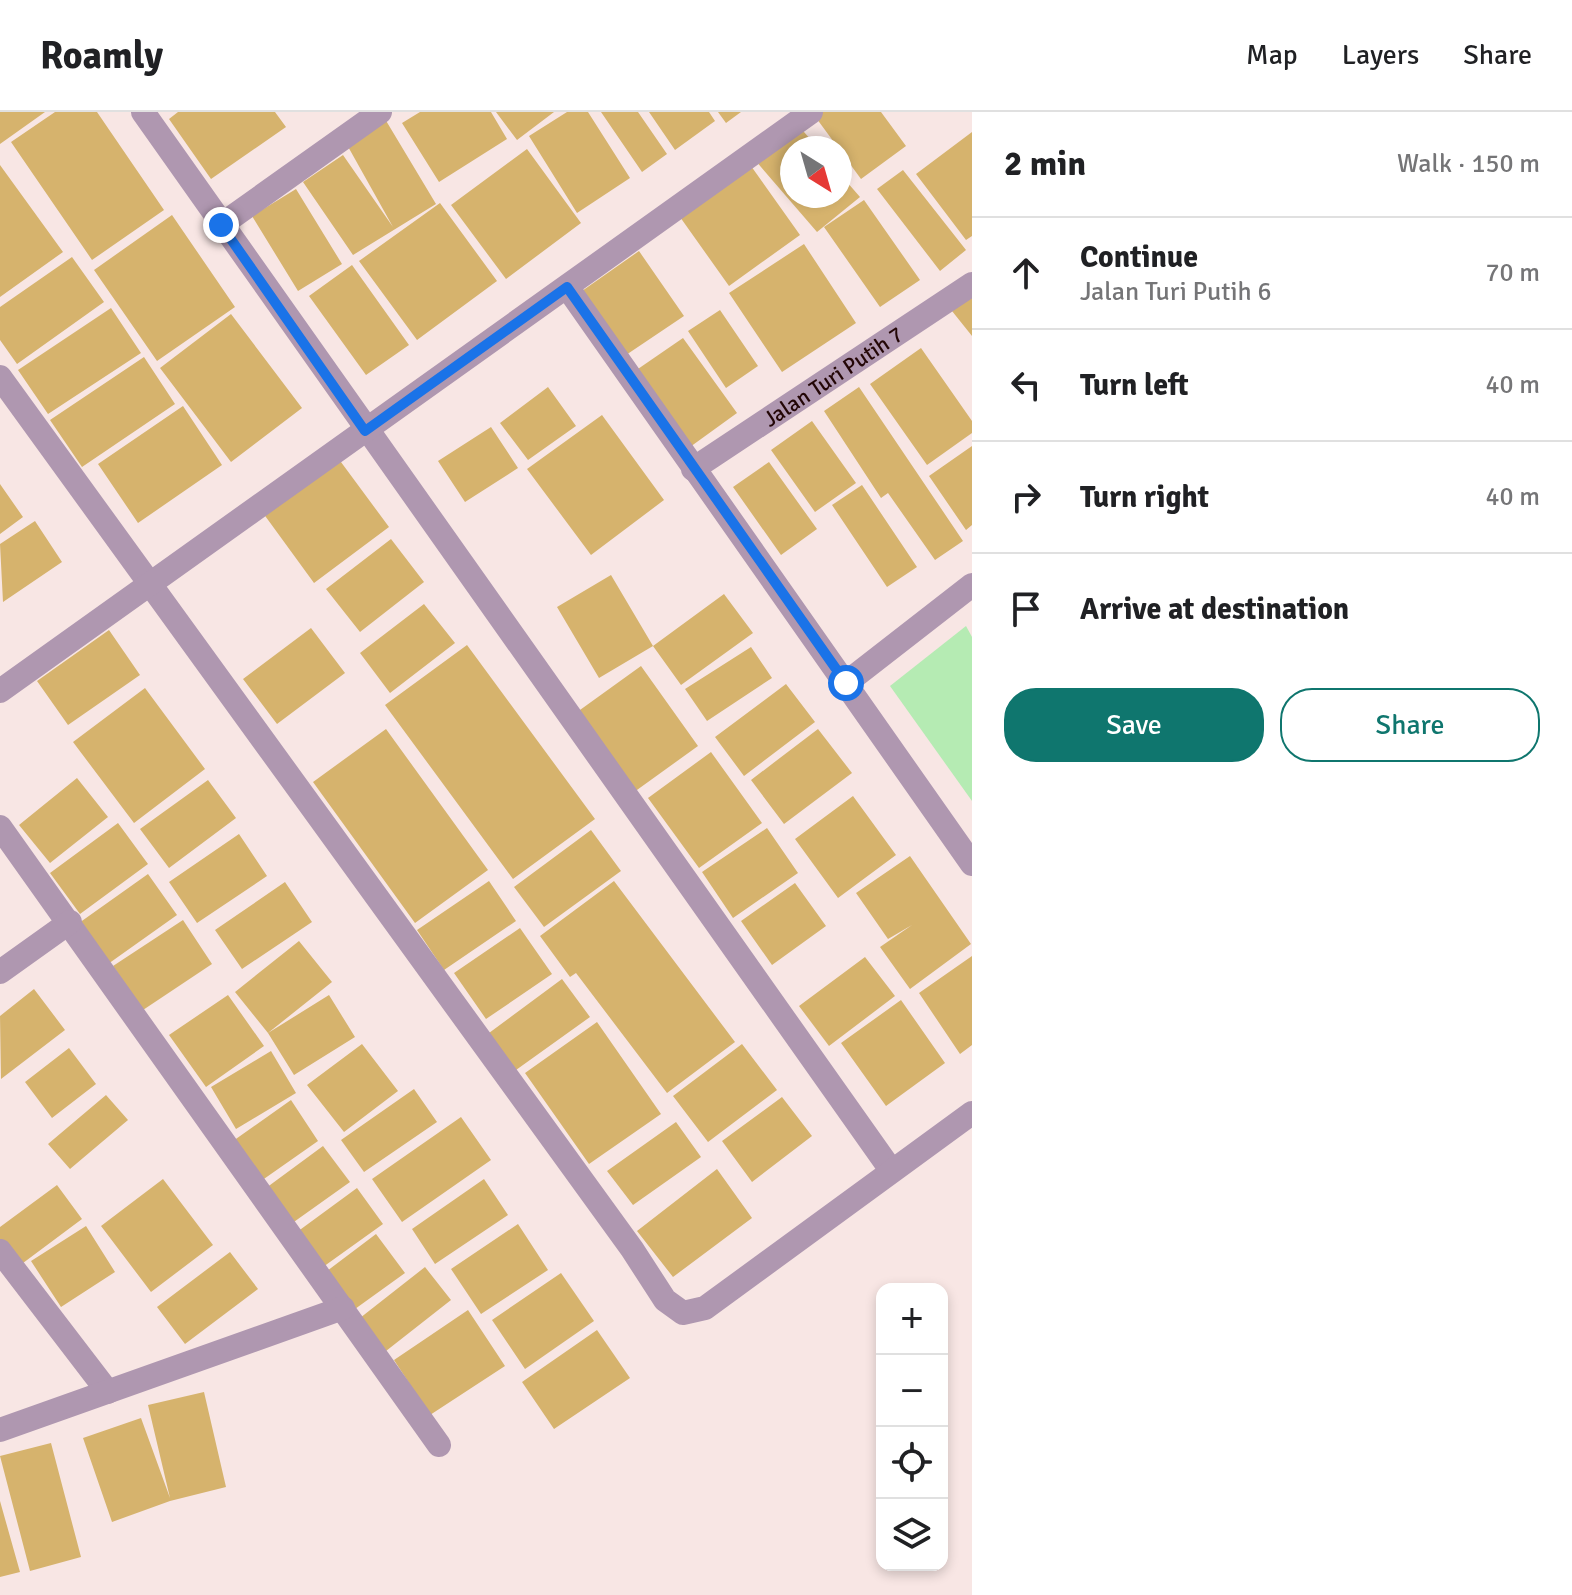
<!DOCTYPE html>
<meta charset="utf-8">
<style>
body{margin:0;font-family:Signika,sans-serif;background:#f2f2f2;color:#202124}
.controls{position:absolute;right:24px;bottom:24px;display:grid;overflow:hidden;border-radius:16px;box-shadow:0 4px 12px #0003}
.controls button{width:72px;height:72px;display:grid;place-items:center;padding:0;border:0;border-bottom:2px solid #e0e0e0;background:#fff;color:#202124;font:40px sans-serif}
.compass{position:absolute;left:780px;top:24px;width:72px;height:72px;border-radius:50%;background:#fff;box-shadow:0 4px 12px #0003;rotate:143deg}
.stop{position:absolute;width:24px;height:24px;margin:-18px;border:6px solid #1a73e8;border-radius:50%;background:#fff}
.stop.end{background:#1a73e8;border-color:#fff;box-shadow:0 2px 8px #0008}
.list{margin:0;padding:0;list-style:none}
h2{display:flex;justify-content:space-between;align-items:center;height:104px;margin:0;padding:0 32px;font-size:34px}
h2 small{font-size:26px;font-weight:400;color:#757577}
.list li{display:grid;grid-template-columns:52px 1fr auto;gap:24px;align-items:center;box-sizing:border-box;height:112px;padding:0 32px;border-top:2px solid #e0e0e0}
.list b{display:block;font-size:30px;white-space:nowrap}
.list p{margin:0;font-size:26px;white-space:nowrap;color:#757577}
.list em{font-size:26px;font-style:normal;color:#757577}
.actions{display:flex;gap:16px;padding:24px 32px}
.actions a{flex:1;padding:18px 0;border:2px solid #0f766e;border-radius:32px;text-align:center;font-size:28px;color:#0f766e}
.actions .main{background:#0f766e;color:#fff}
.icon{flex:none;width:44px;height:44px;fill:none;stroke:currentColor;stroke-width:2;stroke-linecap:round;stroke-linejoin:round}
.map{position:relative;flex:none;width:972px;height:1483px;overflow:hidden}
header{display:flex;align-items:center;gap:48px;box-sizing:border-box;height:112px;padding:0 40px;background:#fff;border-bottom:2px solid #e0e0e0}
header strong{font-size:38px}
nav{display:flex;gap:44px;margin-inline-start:auto;font-size:28px}
main{display:flex}
aside{flex:1;background:#fff}
.map>svg:first-child{display:block}
</style>
<header>
<strong>Roamly</strong>
<nav><a>Map</a><a>Layers</a><a>Share</a></nav>
</header>
<main>
<div class="map">
<svg width="972" height="1483" viewBox="0 0 972 1483">
<rect width="100%" height="100%" fill="#f8e6e4"/>
<path fill="#b5ebb3" d="M966 514 972 525V689L890 574Z"/>
<path fill="#d6b36d" d="M0 0H45L0 32Z
M55 0H97L164 98 92 148 11 30Z
M178 0H275L286 15 211 67 169 7Z
M420 0H491L507 27 439 70 402 11Z
M496 0H554L517 28Z
M567 0H588L630 66 577 101 529 24Z
M601 0H638L667 42 642 60Z
M649 0H709L715 9 675 38Z
M718 0H741L726 11Z
M818 0H881L906 34 861 67 814 3Z
M385 7 436 92 353 143 303 70 343 43 393 115 346 31Z
M797 12 818 36H792V84H840V62L860 85 817 120 755 48Z
M972 20V124L966 128 916 62Z
M527 37 581 111 506 167 451 93Z
M0 53 63 140 0 185Z
M751 54 800 123 729 174 680 105Z
M903 58 966 138 940 159 877 77Z
M296 77 342 152 298 179 252 104Z
M864 88 920 168 880 195 824 115Z
M440 91 497 169 417 228 359 149Z
M172 103 235 195 157 249 94 158Z
M804 132 856 211 782 260 729 181Z
M639 139 684 204 626 243 582 179Z
M72 145 104 190 17 252 0 228V195Z
M352 153 409 233 366 263 309 184Z
M972 183V224L952 199Z
M111 196 141 241 48 302 18 258Z
M720 198 758 254 726 276 688 219Z
M231 202 302 296 231 350 160 256Z
M683 226 737 301 690 335 635 259Z
M921 236 972 309V321L927 353 870 272Z
M144 245 175 292 82 355 50 308Z
M548 275 576 314 528 348 500 311Z
M859 275 963 429 935 448 888 381 881 386 824 299Z
M183 294 222 353 138 411 98 352Z
M602 303 664 388 591 443 527 357Z
M812 309 856 371 815 400 771 338Z
M491 315 518 356 465 390 438 349Z
M972 334V413L966 418 929 364Z
M338 346 389 415 314 471 263 401Z
M769 350 817 417 781 443 733 375Z
M0 372 23 405 0 422Z
M862 373 917 455 887 475 832 393Z
M35 409 62 450 3 490 0 432Z
M391 427 424 470 360 520 326 477Z
M611 463 653 534 599 566 557 495Z
M724 482 753 521 681 573 653 534Z
M424 492 455 531 390 581 360 541Z
M311 516 345 561 277 612 243 567Z
M109 518 140 563 68 613 37 569Z
M467 533 595 707 513 767 385 593Z
M751 535 772 566 707 609 685 577Z
M641 554 698 634 630 683 573 603Z
M786 572 815 610 744 664 715 625Z
M145 576 205 657 134 711 73 630Z
M386 617 488 758 415 811 313 670Z
M818 617 852 661 784 712 751 668Z
M711 640 762 711 699 756 648 686Z
M77 666 108 705 50 751 19 713Z
M208 668 236 706 169 756 140 717Z
M853 684 896 743 838 786 795 727Z
M118 711 148 752 80 802 50 761Z
M767 716 798 761 733 806 702 760Z
M591 718 621 759 544 815 514 775Z
M239 722 267 764 197 811 169 770Z
M910 744 971 832 910 877 880 835 912 813 888 827 856 781Z
M148 762 177 803 108 852 79 811Z
M489 769 516 809 444 858 417 818Z
M614 769 735 930 667 981 576 861 570 865 540 824Z
M285 770 312 810 242 857 215 818Z
M795 771 826 814 772 853 741 809Z
M183 808 212 852 143 898 113 854Z
M520 816 552 862 486 907 454 861Z
M299 829 332 870 268 921 329 883 355 925 294 963 268 921 235 880Z
M972 844V933L960 942 919 881Z
M865 845 895 884 829 934 799 894Z
M562 867 590 905 516 958 489 921Z
M34 877 65 918 1 967 0 904Z
M228 883 264 934 206 975 169 923Z
M901 888 945 951 886 994 841 931Z
M597 910 661 1002 589 1052 525 961Z
M362 932 398 979 344 1020 307 973Z
M742 932 777 978 708 1030 673 984Z
M69 936 96 972 52 1006 25 970Z
M271 939 296 981 236 1017 211 975Z
M414 977 437 1010 364 1060 341 1028Z
M106 983 128 1008 70 1057 48 1032Z
M782 985 812 1024 752 1070 722 1029Z
M291 988 318 1029 261 1069 233 1029Z
M461 1005 491 1048 402 1110 372 1067Z
M676 1010 701 1045 633 1093 607 1059Z
M323 1034 350 1070 291 1112 266 1076Z
M717 1057 752 1106 673 1165 637 1119Z
M163 1067 213 1133 151 1180 101 1114Z
M484 1067 508 1103 435 1152 412 1117Z
M57 1073 82 1107 19 1154 0 1129V1115Z
M357 1076 383 1112 323 1155 297 1120Z
M518 1112 548 1158 481 1202 451 1157Z
M86 1114 115 1160 61 1195 31 1149Z
M376 1122 405 1161 355 1197 327 1159Z
M230 1140 258 1177 185 1232 157 1195Z
M425 1155 451 1188 386 1239 360 1206Z
M561 1161 594 1209 525 1257 492 1208Z
M468 1198 505 1254 430 1303 394 1248Z
M597 1218 630 1266 554 1317 522 1270Z
M204 1280 226 1375 170 1389 112 1410 83 1326 141 1306 170 1386 148 1293Z
M51 1331 81 1445 30 1459 0 1344Z
M0 1389 20 1460 0 1465Z"/>
<g fill="none" stroke-linecap="round" stroke-linejoin="round">
<g stroke="#af97b0" stroke-width="24">
<path d="M143 0 891 1058"/>
<path d="M221 113 380 0"/>
<path d="M567 175 972 752"/>
<path d="M0 265 632 1137 665 1188 683 1201 705 1196 972 1001"/>
<path id="s1" d="M693 357 972 172"/>
<path d="M846 571 972 473"/>
<path d="M0 579 811 0"/>
<path d="M0 715 439 1333"/>
<path d="M0 860 70 810"/>
<path d="M0 1139 108 1280"/>
<path d="M0 1318 343 1196"/>
</g>
</g>
<g fill="none" stroke-linecap="round" stroke-linejoin="round">
<path stroke="#1a73e8" stroke-width="10" d="M221 113 365 319 567 175 846 571"/>
</g>
<g text-anchor="middle" dominant-baseline="central" stroke-width="7" stroke-linejoin="round" paint-order="stroke">
<g font-size="22" fill="#230606" stroke="#fff">
<text stroke="none"><textPath href="#s1" startOffset="168">Jalan Turi Putih 7</textPath></text>
</g>
</g>
</svg>
<div class="controls">
<button>+</button>
<button>−</button>
<button><svg class="icon" aria-label="locate" viewBox="0 0 24 24"><circle cx="12" cy="12" r="6"/><path d="M12 2v4M12 18v4M2 12h4M18 12h4"/></svg></button>
<button><svg class="icon" aria-label="layers" viewBox="0 0 24 24"><path d="M12 4l9 5-9 5-9-5zM3 14l9 5 9-5"/></svg></button>
</div>
<svg class="compass" viewBox="-18 -18 36 36"><path d="M0-13l5 13h-10z" fill="#e53935"/><path d="M0 13l5-13h-10z" fill="#757577"/></svg>
<div class="stop" style="left:846px;top:571px"></div>
<div class="stop end" style="left:221px;top:113px"></div>
</div>
<aside>
<h2>2 min<small>Walk · 150 m</small></h2>
<ul class="list">
<li><svg class="icon" aria-label="ahead" viewBox="0 0 24 24"><path d="M12 20V5M6 11l6-6 6 6"/></svg><div><b>Continue</b><p>Jalan Turi Putih 6</p></div><em>70 m</em></li>
<li><svg class="icon" aria-label="left" viewBox="0 0 24 24"><path d="M17 20v-9H6M10 6l-5 5 5 5"/></svg><div><b>Turn left</b></div><em>40 m</em></li>
<li><svg class="icon" aria-label="right" viewBox="0 0 24 24"><path d="M7 20v-9h11M14 6l5 5-5 5"/></svg><div><b>Turn right</b></div><em>40 m</em></li>
<li><svg class="icon" aria-label="arrive" viewBox="0 0 24 24"><path d="M6 21V4h12l-3 4 3 4H6"/></svg><div><b>Arrive at destination</b></div></li>
</ul>
<div class="actions"><a class="main">Save</a><a>Share</a></div>
</aside>
</main>
